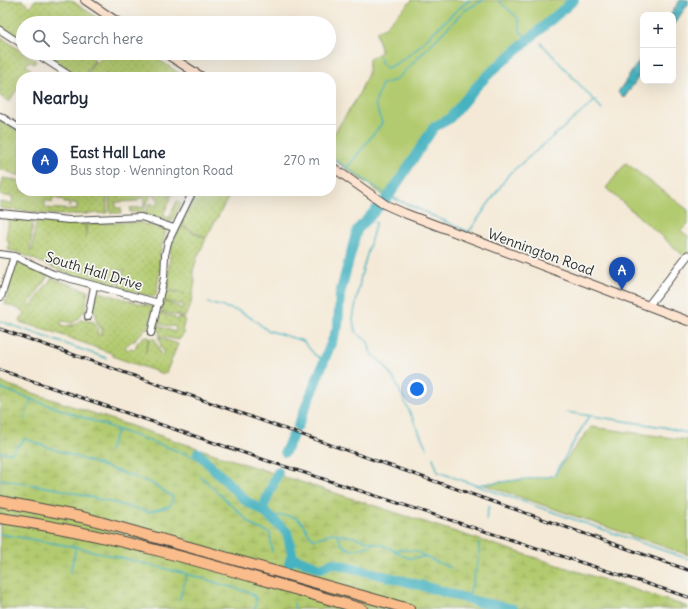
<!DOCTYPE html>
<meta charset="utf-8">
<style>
body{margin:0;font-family:Delius,sans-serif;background:#f2f2f3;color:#1f2937}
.controls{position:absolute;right:12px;top:12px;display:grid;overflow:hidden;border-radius:8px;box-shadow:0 4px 16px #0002}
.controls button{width:36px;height:36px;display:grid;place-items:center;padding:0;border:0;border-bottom:1px solid #e0e1e3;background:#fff;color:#1f2937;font:20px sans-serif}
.you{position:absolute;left:417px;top:389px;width:14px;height:14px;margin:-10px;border:3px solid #fff;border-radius:50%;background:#1a73e8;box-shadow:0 0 0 6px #1a73e833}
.badge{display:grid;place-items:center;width:26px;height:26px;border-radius:50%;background:#111827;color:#fff;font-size:13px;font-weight:700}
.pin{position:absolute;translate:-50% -33px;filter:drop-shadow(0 1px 2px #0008)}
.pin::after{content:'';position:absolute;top:21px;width:14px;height:12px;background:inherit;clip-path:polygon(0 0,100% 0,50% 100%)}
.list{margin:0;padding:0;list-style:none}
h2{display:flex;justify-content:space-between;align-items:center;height:52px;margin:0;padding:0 16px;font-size:17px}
h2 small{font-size:13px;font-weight:400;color:#747a83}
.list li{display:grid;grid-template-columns:26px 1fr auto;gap:12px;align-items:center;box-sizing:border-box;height:72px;padding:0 16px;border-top:1px solid #e0e1e3}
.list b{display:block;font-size:15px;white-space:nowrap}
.list p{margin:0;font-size:13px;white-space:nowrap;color:#747a83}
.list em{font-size:13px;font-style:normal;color:#747a83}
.icon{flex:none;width:22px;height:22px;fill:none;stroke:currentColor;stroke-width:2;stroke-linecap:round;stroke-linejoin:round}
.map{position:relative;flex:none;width:688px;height:609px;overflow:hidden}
.search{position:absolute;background:#fff;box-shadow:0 4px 16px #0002;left:16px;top:16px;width:320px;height:44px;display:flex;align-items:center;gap:10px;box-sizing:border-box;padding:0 14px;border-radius:22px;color:#747a83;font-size:15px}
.panel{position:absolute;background:#fff;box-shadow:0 4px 16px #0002;left:16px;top:72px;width:320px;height:124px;border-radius:16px}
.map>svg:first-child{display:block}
</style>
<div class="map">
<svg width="688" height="609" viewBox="0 0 688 609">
<defs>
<pattern id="wetland-marsh" width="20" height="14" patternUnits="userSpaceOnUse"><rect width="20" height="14" fill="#b3cb70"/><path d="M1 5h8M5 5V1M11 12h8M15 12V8" fill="none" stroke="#9aae61"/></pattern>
<pattern id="garden-dots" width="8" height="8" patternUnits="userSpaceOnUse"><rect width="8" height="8" fill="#b3cb70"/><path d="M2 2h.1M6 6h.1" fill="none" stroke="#9aae61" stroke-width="1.8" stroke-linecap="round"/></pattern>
<pattern id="water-waves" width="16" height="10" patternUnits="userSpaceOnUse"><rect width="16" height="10" fill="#46b3c1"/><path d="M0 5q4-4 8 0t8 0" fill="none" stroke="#3b929d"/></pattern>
</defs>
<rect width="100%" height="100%" fill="#f6f6f2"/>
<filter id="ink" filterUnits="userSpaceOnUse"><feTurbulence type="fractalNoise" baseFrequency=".025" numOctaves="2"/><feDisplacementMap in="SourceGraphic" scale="8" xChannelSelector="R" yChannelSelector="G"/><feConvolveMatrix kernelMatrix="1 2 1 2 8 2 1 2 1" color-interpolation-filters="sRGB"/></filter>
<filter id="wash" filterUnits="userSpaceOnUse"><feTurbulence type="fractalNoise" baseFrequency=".012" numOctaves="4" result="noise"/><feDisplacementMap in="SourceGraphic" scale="16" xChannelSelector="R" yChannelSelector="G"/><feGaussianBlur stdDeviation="0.9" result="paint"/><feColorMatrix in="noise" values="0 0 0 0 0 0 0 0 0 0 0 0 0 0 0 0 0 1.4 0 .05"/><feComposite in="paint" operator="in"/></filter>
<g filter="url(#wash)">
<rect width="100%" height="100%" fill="#f4e9d6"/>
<path fill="#b3cb70" stroke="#6f7b4e" d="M412 0H574L491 72 449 119 434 127 389 199 331 158V138L357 98 368 74 369 59 380 53C383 45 376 40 377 31L385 27Z
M626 163 688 210V224L681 231 688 236V252L684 256 606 188Z
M591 427 688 440V555L482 484 553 476Z"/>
<path fill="url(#wetland-marsh)" stroke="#6f7b4e" d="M0 382 248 465 688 607V609H0Z"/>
<path fill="url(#garden-dots)" stroke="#6f7b4e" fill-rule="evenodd" d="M0 0H22L30 7 35 0H71L105 23H23V40L0 25Z
M0 36 23 53 36 60 34 64 29 61 26 66 31 69 29 74 34 77H21V86H19L9 102 0 96Z
M43 53H93L91 56 95 59 83 77H80Z
M96 53H149L185 77H132L129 75 128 77H103L107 73 105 72 100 77H85L95 61 97 63 101 57Z
M0 120 21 133V176L0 169Z
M3 178 21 181V191H107V213L58 215 0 208V202L12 204 13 197 0 195ZM53 198 64 200V203H69V207L71 203H77V210L45 208V200L52 203Z
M109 191H153L142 213 130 212V208L144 207V198H138V201L116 202V208H121V213H110Z
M158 191H174L171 197 167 196 171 198 163 215 169 218 177 201 181 204 171 222 144 214 150 203 156 206 159 199 153 195Z
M198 191H232L206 238 181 225Z
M9 218 33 221 30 250 32 251 36 222 85 224 86 238V224L137 222 166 230 160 254V271L156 295 153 297 118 288 124 270H120L116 287 106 285 112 269 108 267 105 284 95 282 98 268 101 265 96 264 93 281 73 276 17 252 8 250 9 242 6 239Z
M180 226 206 239 197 258 193 271 195 281 191 303 185 317 161 312 164 302 177 306 182 309 183 305 164 301 166 291 185 294 167 289 171 246Z
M18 263 48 276 33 299H31L29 306H31L52 278 88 291 85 312H82L80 317 73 323 63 321 61 322 62 327 70 325 71 327V325H75L81 319 94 322 98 329 97 335 102 334 101 331 104 329 100 328 96 320V313L93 310 96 294 99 292 153 307 149 328 144 329 142 333 136 337 135 341H132L125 347 128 350 131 348 135 349 137 343 144 336 149 337 145 354 150 338 155 339 161 356 163 355V349L160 347 161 343 158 337 178 344 166 373 164 374 120 359 113 356 111 353 48 330 19 322 25 313 19 309 5 304 8 295 5 293 14 265Z
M160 313 174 317 177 320 178 317 185 319 182 331 185 332 179 340 159 336 160 331 155 330 157 325 175 332 176 327 172 326 171 327 157 323Z"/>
<path fill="url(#water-waves)" stroke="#386f76" d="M680 0H688V4L673 26V15H670Z
M643 55V71L624 98 618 92Z"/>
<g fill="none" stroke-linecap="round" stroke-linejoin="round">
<path stroke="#46b3c1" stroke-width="1.5" d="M484 0 465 10 396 80 382 84 375 104 382 123 347 168 389 196 469 232 509 174 596 100
M498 0 518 18 521 33 529 38
M541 43 602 109
M380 58 382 64 387 68C419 55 441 19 470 0
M331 157 347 168
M376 222 361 276 353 319 354 326 357 333 368 342 371 353 385 366 395 381 427 449
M208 303 239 311 253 319 267 330 303 341 315 355 324 360
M0 321 106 358
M0 388 206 461
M566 412 663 427 688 433
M24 419 31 400
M109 451 117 431
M0 452 11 453 25 439 151 483 173 497 170 506 149 512 63 490 0 479
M433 458 438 472 688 559
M200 476 255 527 270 533 272 552
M476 485 554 476 589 416
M268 516C282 515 297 513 305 527 308 533 309 536 315 539L332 533 354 537 385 546 408 558 425 557 451 568
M486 519 489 506
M337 533 341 544 351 550 369 546 373 543
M0 534 76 547 187 574 251 593 256 598 255 609
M393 550C404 549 418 549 425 557
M70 573 76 547
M468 599 479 558V543
M179 600 187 575
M294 603 295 609"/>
<path stroke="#46b3c1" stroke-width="10" d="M298 426 338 326 340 294 357 230 389 196 434 127 449 119 476 87 491 72 574 0
M285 452 293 435
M198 453 246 501 262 510 287 532 292 553 289 564
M262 510 278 472
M291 557 321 568 333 563 420 585 478 602 513 609"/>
</g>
</g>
<g filter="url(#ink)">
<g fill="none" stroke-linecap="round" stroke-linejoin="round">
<g stroke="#494845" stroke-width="8">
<path id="minor" d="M0 30 23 45
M35 53 72 77
M0 116 21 129
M0 213 69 220 141 217 174 228
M0 254 14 256 53 274 159 303
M1 297 14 256
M88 317 94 286
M151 333 164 278 165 255 168 242 193 191"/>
</g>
<g stroke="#494845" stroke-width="9">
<path id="tertiary" d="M648 306 688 255"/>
</g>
<g stroke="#494845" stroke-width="10">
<path id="secondary" d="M85 0 119 23
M165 53 202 77
M331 166 386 205 404 213 688 321"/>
</g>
<g stroke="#494845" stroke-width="12">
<path id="trunk" d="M0 501 86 518 409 609
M0 518C124 536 243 574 362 609"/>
</g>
<use href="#minor" stroke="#fff" stroke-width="6"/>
<use href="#tertiary" stroke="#fff" stroke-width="7"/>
<use href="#secondary" stroke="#fde4d0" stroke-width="8"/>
<use href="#trunk" stroke="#f9bc8a" stroke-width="10"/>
<g stroke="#2b2b2b" stroke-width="3">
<path id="rail" d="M0 329 688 570
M0 370 268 461 688 597"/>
</g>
<use href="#rail" stroke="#f6f6f2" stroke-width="1.5" stroke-dasharray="4.5" stroke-linecap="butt"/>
</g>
</g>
<g text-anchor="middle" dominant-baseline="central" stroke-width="3.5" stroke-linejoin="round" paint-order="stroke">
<g font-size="14" fill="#2b2b2b" stroke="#f6f6f2">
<text transform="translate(541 252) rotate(20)">Wennington Road</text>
<text transform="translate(94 271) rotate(17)">South Hall Drive</text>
</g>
</g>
</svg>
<div class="controls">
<button>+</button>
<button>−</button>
</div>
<div class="you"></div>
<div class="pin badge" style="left:622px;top:290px;background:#1a4fb4">A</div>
<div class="search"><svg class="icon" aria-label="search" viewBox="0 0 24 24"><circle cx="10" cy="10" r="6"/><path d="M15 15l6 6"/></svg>Search here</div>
<section class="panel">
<h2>Nearby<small></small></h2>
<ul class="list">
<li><span class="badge" style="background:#1a4fb4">A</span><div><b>East Hall Lane</b><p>Bus stop · Wennington Road</p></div><em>270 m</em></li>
</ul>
</section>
</div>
